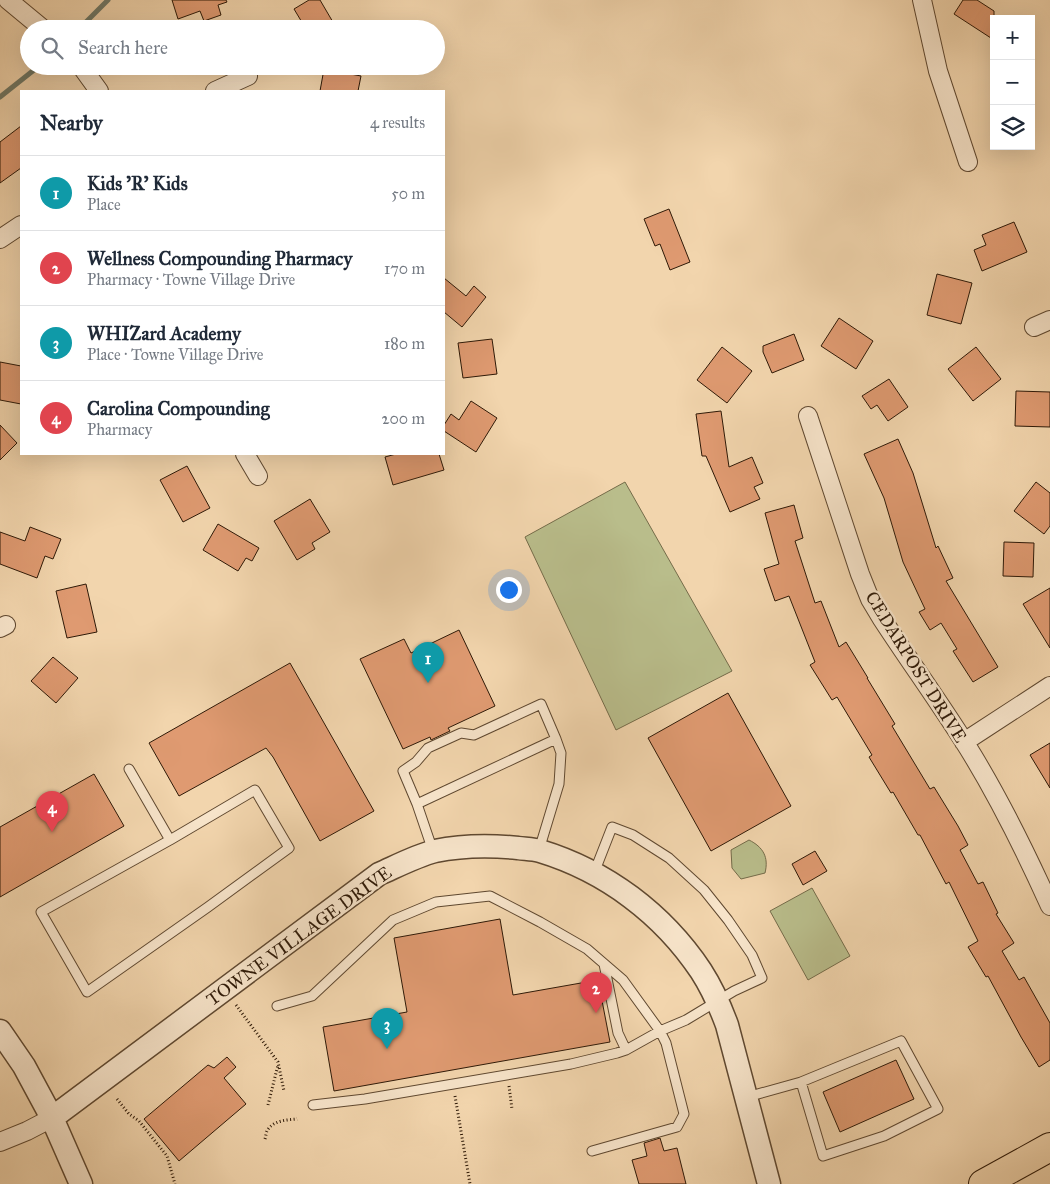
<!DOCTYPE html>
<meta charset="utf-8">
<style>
body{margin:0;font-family:"IM FELL Great Primer",serif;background:#f6f6f7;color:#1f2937}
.controls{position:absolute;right:15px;top:15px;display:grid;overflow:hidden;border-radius:0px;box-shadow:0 5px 20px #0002}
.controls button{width:45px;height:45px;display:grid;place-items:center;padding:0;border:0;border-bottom:1px solid #e0e1e3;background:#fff;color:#1f2937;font:25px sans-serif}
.you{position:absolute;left:508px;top:589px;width:18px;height:18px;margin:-12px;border:4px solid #fff;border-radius:50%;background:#1a73e8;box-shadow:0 0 0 8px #1a73e833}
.badge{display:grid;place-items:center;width:32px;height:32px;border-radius:50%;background:#d93025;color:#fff;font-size:16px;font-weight:700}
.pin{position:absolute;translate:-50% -41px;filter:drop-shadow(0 1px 2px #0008)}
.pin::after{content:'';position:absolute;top:26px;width:18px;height:15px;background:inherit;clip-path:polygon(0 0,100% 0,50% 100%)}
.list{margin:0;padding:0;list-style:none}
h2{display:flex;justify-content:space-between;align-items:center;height:65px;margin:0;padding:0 20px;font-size:21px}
h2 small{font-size:16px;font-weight:400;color:#747a83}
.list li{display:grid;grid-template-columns:32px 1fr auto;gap:15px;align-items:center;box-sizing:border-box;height:75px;padding:0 20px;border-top:1px solid #e0e1e3}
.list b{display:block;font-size:19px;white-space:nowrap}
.list p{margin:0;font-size:16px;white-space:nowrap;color:#747a83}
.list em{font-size:16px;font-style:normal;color:#747a83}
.icon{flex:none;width:28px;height:28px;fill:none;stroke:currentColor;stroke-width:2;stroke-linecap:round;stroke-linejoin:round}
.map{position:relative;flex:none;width:1050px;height:1184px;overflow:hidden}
.search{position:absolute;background:#fff;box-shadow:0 5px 20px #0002;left:20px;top:20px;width:425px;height:55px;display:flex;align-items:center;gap:12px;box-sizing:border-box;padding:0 18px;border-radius:28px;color:#747a83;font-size:19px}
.panel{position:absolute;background:#fff;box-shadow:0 5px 20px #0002;left:20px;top:90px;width:425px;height:365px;border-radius:0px}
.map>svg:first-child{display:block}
</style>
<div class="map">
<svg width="1050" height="1184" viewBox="0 0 1050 1184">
<rect width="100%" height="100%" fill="#f2d5ad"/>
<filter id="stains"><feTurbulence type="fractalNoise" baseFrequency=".004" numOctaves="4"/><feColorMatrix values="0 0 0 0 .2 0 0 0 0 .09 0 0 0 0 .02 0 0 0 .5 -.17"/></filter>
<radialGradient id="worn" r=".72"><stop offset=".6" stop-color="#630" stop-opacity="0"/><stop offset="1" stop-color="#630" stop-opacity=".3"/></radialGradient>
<path fill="#b9bd8b" stroke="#746b49" d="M625 482 732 671 616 730 525 537Z
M749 840C763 847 769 857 765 873L741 879 732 868 731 850Z
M812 888 850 956 808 980 770 911Z"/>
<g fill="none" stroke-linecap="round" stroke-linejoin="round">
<path stroke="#6f7968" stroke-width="5" d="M79 29 108 0
M0 97 39 66"/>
</g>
<path fill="#df9a71" stroke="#2e1907" d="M172 0H226L227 2 218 5 221 15 204 21 200 11 178 19Z
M309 0H320L337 29H306L294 9Z
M963 0H977L994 11V40L954 14Z
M324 69 361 76 358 91H320Z
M21 126V168L0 183V142Z
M669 209 690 262 670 270 660 244 655 246 644 219Z
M1014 222 1027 252 982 271 974 250 986 245 982 235Z
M937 274 972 283 961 324 927 315Z
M444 278 466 296 474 286 486 297 462 327 444 312Z
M839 318 873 341 856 369 821 346Z
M794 334 804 360 772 373 763 352V346Z
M492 339 497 374 463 378 458 343Z
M722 347 752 371 727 403 697 380Z
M976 347 1001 379 973 401 948 369Z
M0 362 21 366V404L0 400Z
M889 379 908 407 888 421 877 405 871 409 862 396Z
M1016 391 1050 392V427L1015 426Z
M471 401 497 418 476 452 444 431V425L451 414 459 420Z
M721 411 729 467 752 457 763 483 754 487 760 499 730 512 706 456H702L696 414Z
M0 425 17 443 0 460Z
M898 439 913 473 936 548 938 546 953 578 946 581 998 667 973 682 953 651 957 649 941 623 930 630 919 612 925 609 903 562 884 498 864 454Z
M396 454H439L444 470 393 485 385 457Z
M187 466 210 508 183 522 160 480Z
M1036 482 1050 493V526L1044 534 1014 511Z
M310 499 330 532 312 543 315 549 297 560 274 521Z
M794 505 803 538 795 541 815 603 821 601 839 647 846 642 868 678H867L895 724 892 726 930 789 934 787 958 826 968 845 960 850 978 884 983 882 998 913 996 914 1014 943 1002 951 1019 980 1024 977 1050 1023V1060L1039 1067 1021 1037 988 976 986 977 968 947 978 941 949 882 946 884 920 835H918L893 792 891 793 869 757 872 755 837 697 832 700 810 665 815 662 789 596 775 601 764 569 779 564 765 513Z
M218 524 259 548 252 561 246 558 238 571 203 550Z
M30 527 61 539 53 559 45 556 37 578 0 564V532L25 541Z
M1004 542 1034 543 1033 577 1003 576Z
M86 584 97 632 67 638 56 591Z
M1050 588V648L1023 604Z
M459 630 495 706 448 728 450 731 431 740 430 737 403 749 360 659 404 639 411 653Z
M53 657 78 678 56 703 31 681Z
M290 663 374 811 320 841 273 757 266 748 179 796 149 743Z
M728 693 791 806 711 851 648 738Z
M1050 743V788L1030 755Z
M94 774 124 826 0 897V827Z
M815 851 827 871 803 885 792 864Z
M500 919 513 995 598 980 610 1042 334 1091 323 1027 407 1012 394 938Z
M227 1057 236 1067 224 1078 246 1104 179 1161 144 1119 208 1065 214 1068Z
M896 1060 914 1099 840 1132 823 1092Z
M660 1138 664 1151 677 1148 686 1184H639L632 1160 647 1156 644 1143Z"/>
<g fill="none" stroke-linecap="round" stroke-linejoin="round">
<g stroke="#5f4830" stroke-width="11">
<path id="service" d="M129 769 170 840 41 912 87 992 208 907 289 848 255 790 170 840
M417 804 403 771 416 762 428 748 461 733 474 735 541 704 556 739
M433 851 417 804 556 739 561 753 559 784 539 850
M604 964 618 1033 626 1050
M277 1006 312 996 393 920 436 902 490 896 540 922 587 949 623 980 660 1031 666 1043 684 1114 677 1127 592 1151
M747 1097 801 1082 901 1041 938 1109 884 1136 823 1156 801 1082
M313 1105 365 1099 571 1064 617 1053 626 1050 660 1031 686 1020 734 991 762 978 752 955 728 920 704 890 669 858 633 835 612 827 594 873"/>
</g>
<g stroke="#5f4830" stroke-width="20">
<path id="minor" d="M8 0 43 29
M922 0 938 71 968 162
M81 66 99 91
M215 91 248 76
M0 239 21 225
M1034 327 1050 320
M808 416 860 574 870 599 882 619C912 665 945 710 973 756 1002 804 1027 855 1050 906
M245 454 258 476
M0 628 6 625
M964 742 1050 686
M0 1142 27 1131 52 1118"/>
</g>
<g stroke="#5f4830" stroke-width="25">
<path id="tertiary" d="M0 1031 24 1066 52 1118 81 1184
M52 1118 379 874C397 866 416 856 435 851 464 845 489 845 518 848 525 849 533 849 540 851 606 871 663 914 701 971 712 988 720 1006 727 1025L769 1184"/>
</g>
<g stroke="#2e1907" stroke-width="30">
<path id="primary" d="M983 1184 1050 1147"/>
</g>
<path stroke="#2e1907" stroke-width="3" stroke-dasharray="1 2.5" stroke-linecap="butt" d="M236 1005 278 1062 284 1091
M509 1086 512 1109
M455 1096 470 1184
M117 1099 129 1114 139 1121 167 1156 175 1184
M268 1105 278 1065
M265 1139C266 1136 266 1133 267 1131 273 1120 287 1120 297 1119"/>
<use href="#service" stroke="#f7e4ca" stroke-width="9"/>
<use href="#minor" stroke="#f7e4ca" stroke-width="18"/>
<use href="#tertiary" stroke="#f7e4ca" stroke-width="22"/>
<use href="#primary" stroke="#f2d5ad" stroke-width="28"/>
</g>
<g text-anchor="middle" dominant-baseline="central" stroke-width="4.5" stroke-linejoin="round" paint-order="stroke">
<g font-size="18" fill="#2e1907" stroke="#f7e4ca">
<text transform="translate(916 667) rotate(58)">CEDARPOST DRIVE</text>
<text transform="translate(299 936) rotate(-36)">TOWNE VILLAGE DRIVE</text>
</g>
</g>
<rect width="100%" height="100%" filter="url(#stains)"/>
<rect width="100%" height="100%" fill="url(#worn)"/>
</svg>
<div class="controls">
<button>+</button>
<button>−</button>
<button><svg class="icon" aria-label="layers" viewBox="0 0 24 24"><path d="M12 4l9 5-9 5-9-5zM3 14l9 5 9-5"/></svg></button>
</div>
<div class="you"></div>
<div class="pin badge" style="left:428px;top:683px;background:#0f9aa8">1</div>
<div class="pin badge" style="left:596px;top:1013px;background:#e0444e">2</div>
<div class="pin badge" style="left:387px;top:1049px;background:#0f9aa8">3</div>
<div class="pin badge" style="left:52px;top:832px;background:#e0444e">4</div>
<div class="search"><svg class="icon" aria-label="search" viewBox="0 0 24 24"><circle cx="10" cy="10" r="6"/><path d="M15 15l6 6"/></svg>Search here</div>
<section class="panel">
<h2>Nearby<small>4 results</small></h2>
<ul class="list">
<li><span class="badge" style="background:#0f9aa8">1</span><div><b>Kids 'R' Kids</b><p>Place</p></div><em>50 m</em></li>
<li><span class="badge" style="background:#e0444e">2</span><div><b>Wellness Compounding Pharmacy</b><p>Pharmacy · Towne Village Drive</p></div><em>170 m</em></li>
<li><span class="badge" style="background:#0f9aa8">3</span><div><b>WHIZard Academy</b><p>Place · Towne Village Drive</p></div><em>180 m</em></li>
<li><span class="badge" style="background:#e0444e">4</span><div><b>Carolina Compounding</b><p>Pharmacy</p></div><em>200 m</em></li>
</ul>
</section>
</div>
